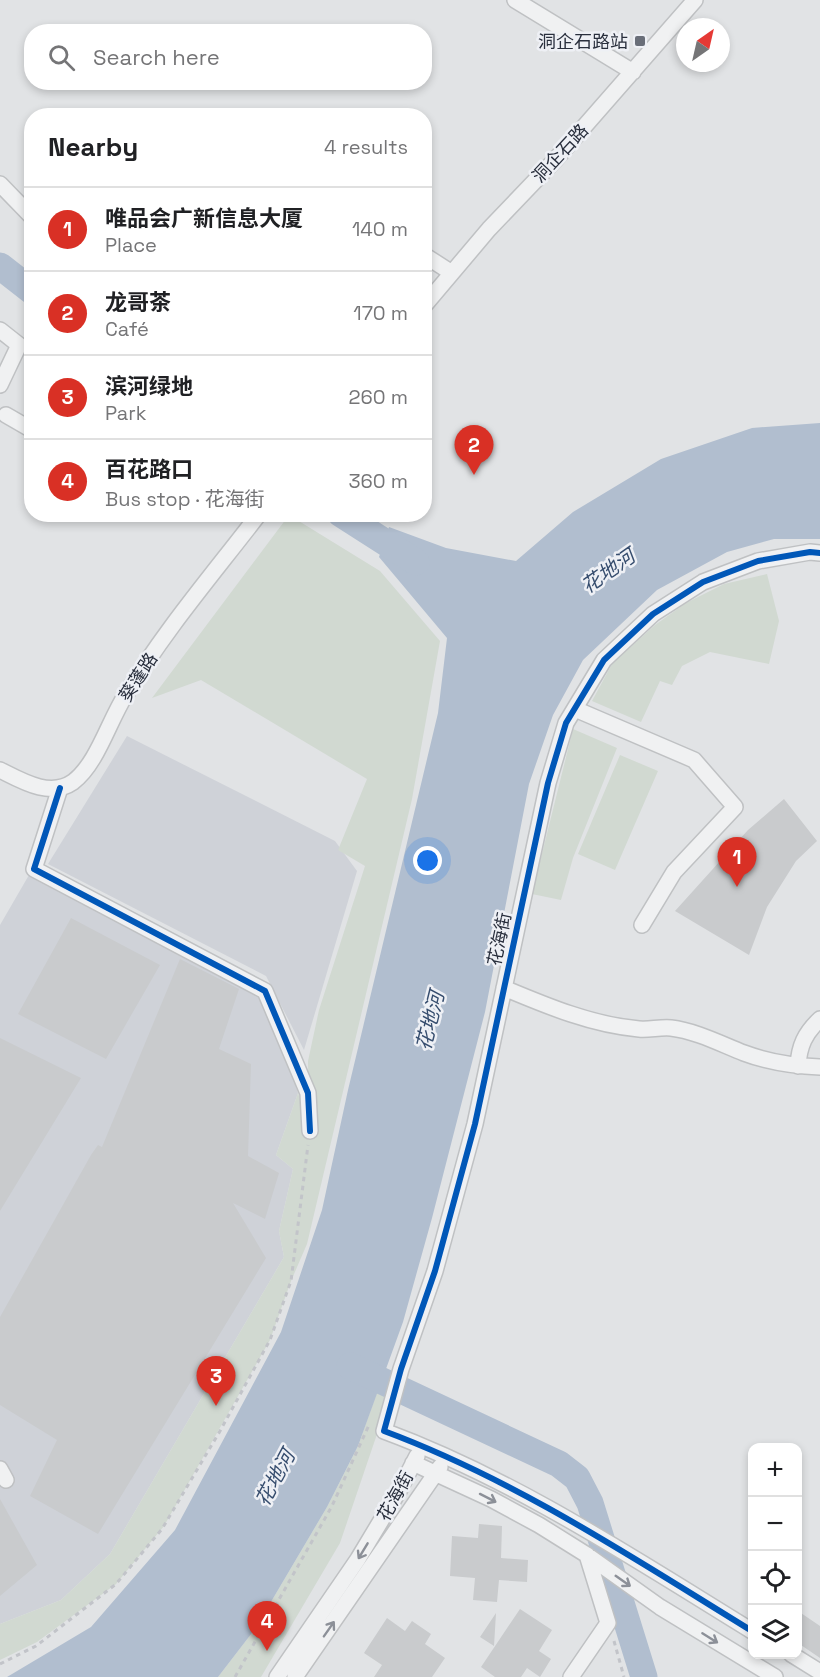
<!DOCTYPE html>
<meta charset="utf-8">
<style>
body{margin:0;font-family:"Space Grotesk","Noto Sans SC",sans-serif;background:#f2f2f2;color:#202124}
.controls{position:absolute;right:18px;bottom:18px;display:grid;overflow:hidden;border-radius:12px;box-shadow:0 3px 9px #0003}
.controls button{width:54px;height:54px;display:grid;place-items:center;padding:0;border:0;border-bottom:2px solid #e0e0e0;background:#fff;color:#202124;font:30px sans-serif}
.compass{position:absolute;left:676px;top:18px;width:54px;height:54px;border-radius:50%;background:#fff;box-shadow:0 3px 9px #0003;rotate:34deg}
.you{position:absolute;left:428px;top:861px;width:21px;height:21px;margin:-15px;border:4px solid #fff;border-radius:50%;background:#1a73e8;box-shadow:0 0 0 9px #1a73e833}
.badge{display:grid;place-items:center;width:39px;height:39px;border-radius:50%;background:#d93025;color:#fff;font-size:20px;font-weight:700}
.pin{position:absolute;translate:-50% -50px;filter:drop-shadow(0 2px 3px #0008)}
.pin::after{content:'';position:absolute;top:32px;width:21px;height:18px;background:inherit;clip-path:polygon(0 0,100% 0,50% 100%)}
.list{margin:0;padding:0;list-style:none}
h2{display:flex;justify-content:space-between;align-items:center;height:78px;margin:0;padding:0 24px;font-size:26px}
h2 small{font-size:20px;font-weight:400;color:#757577}
.list li{display:grid;grid-template-columns:39px 1fr auto;gap:18px;align-items:center;box-sizing:border-box;height:84px;padding:0 24px;border-top:2px solid #e0e0e0}
.list b{display:block;font-size:22px;white-space:nowrap}
.list p{margin:0;font-size:20px;white-space:nowrap;color:#757577}
.list em{font-size:20px;font-style:normal;color:#757577}
.icon{flex:none;width:33px;height:33px;fill:none;stroke:currentColor;stroke-width:2;stroke-linecap:round;stroke-linejoin:round}
.map{position:relative;flex:none;width:820px;height:1677px;overflow:hidden}
.search{position:absolute;background:#fff;box-shadow:0 3px 9px #0003;left:24px;top:24px;width:408px;height:66px;display:flex;align-items:center;gap:15px;box-sizing:border-box;padding:0 21px;border-radius:24px;color:#757577;font-size:22px}
.panel{position:absolute;background:#fff;box-shadow:0 3px 9px #0003;left:24px;top:108px;width:408px;height:414px;border-radius:24px}
.map>svg:first-child{display:block}
</style>
<div class="map">
<svg width="820" height="1677" viewBox="0 0 820 1677">
<rect width="100%" height="100%" fill="#e1e3e5"/>
<path fill="#cfd2d8" d="M127 736 335 841 357 871 304 1050 266 976 48 864Z
M29 875 265 991 298 1093 276 1155 293 1169 279 1231 284 1257 110 1554 61 1600 0 1624V925Z"/>
<path fill="#d1d9d1" d="M289 515 380 571 440 641 412 799 307 1244 291 1281 270 1340 164 1526 116 1584 37 1642 0 1660V1624L61 1600 110 1554 284 1257 279 1231 293 1169 276 1155 298 1093 309 1128 308 1061 319 1010 365 866 338 850 367 779 201 680 152 698Z
M767 574 779 621 769 664 710 652 682 666 672 685 660 681 641 722 592 701 612 664 655 625 686 603 724 584Z
M573 729 617 748 573 858 561 900 532 894Z
M620 755 658 771 615 870 578 854Z
M379 1387 392 1390 340 1543 261 1677H218L255 1629 327 1507 358 1446Z"/>
<path fill="#b1becf" d="M820 423V539H774L727 552 657 590 583 660 553 715 529 784 485 1012 432 1218 403 1322 358 1446 327 1507 255 1629 218 1677H7L91 1627 175 1530 281 1332 322 1210 348 1090 438 713 447 638 379 557 389 527 446 548 516 561 573 512 661 459 752 428Z"/>
<g fill="none" stroke-linecap="round" stroke-linejoin="round">
<path stroke="#b1becf" stroke-width="27" d="M0 266 32 291
M341 514 416 562
M350 1366 559 1464 577 1478 590 1503 644 1677"/>
</g>
<path fill="#c9cbcd" d="M784 799 817 841 796 861 767 907 749 955 675 911 748 830Z
M71 918 160 965 106 1059 18 1014Z
M180 959 239 989 219 1049 251 1064 248 1156 279 1173 265 1219 233 1203 266 1258 98 1534 30 1496 57 1440 0 1405V1317L91 1155 98 1145 102 1147Z
M0 1038 81 1078 0 1211Z
M0 1499 37 1565 0 1596Z
M479 1524 502 1526 501 1558 528 1560 527 1582 499 1580 497 1602 473 1600 475 1578 450 1576 452 1536 478 1538Z
M520 1609 552 1630 539 1651 551 1659 540 1677 527 1668 521 1677H495L481 1667Z
M798 1611 820 1626V1658L798 1643Z
M496 1613 494 1646 480 1637Z
M387 1618 405 1631 412 1621 431 1634 425 1644 445 1658 432 1677H374L382 1665 364 1653Z"/>
<g fill="none" stroke-linecap="round" stroke-linejoin="round">
<g stroke="#bfc1c3" stroke-width="18">
<path id="minor" d="M515 0 633 72
M0 184 32 217
M424 255 452 273
M424 306 489 229 555 160 695 0
M0 330 19 345 0 385
M6 415 32 430
M575 709 694 760 735 807 674 872 642 925
M0 770C22 781 50 798 73 782 97 764 109 721 125 696 164 631 213 574 259 514
M60 788 34 869 265 991 308 1093 310 1131
M504 988C547 1006 592 1025 639 1029 649 1030 660 1027 671 1028 696 1031 721 1044 744 1053 768 1062 795 1066 820 1067
M798 1066C799 1046 805 1033 820 1019
M413 1463 491 1499 539 1525 587 1555 660 1607 775 1677
M0 1469 6 1480
M752 1631C633 1558 516 1480 384 1431L401 1369 435 1271 475 1124 548 783 566 723 604 660 653 614 703 582 758 561 810 552 820 553
M791 1654 820 1672
M277 1677 358 1559 400 1489 417 1456
M295 1677 440 1467
M571 1677 608 1623 587 1555"/>
</g>
<path stroke="#c2c4c9" stroke-width="3" stroke-dasharray="4.5 4.5" stroke-linecap="butt" d="M614 1641 624 1677
M0 1664 36 1646 116 1584 162 1529 220 1431 270 1340 291 1281 308 1145
M235 1677 332 1506 369 1425"/>
<use href="#minor" stroke="#f0f1f2" stroke-width="15"/>
<g stroke="#eef0f5" stroke-width="10">
<path id="cycleway" d="M60 788 34 869 265 991 308 1093 310 1131
M752 1631C633 1558 516 1480 384 1431L401 1369 435 1271 475 1124 548 783 566 723 604 660 653 614 703 582 758 561 810 552 820 553"/>
</g>
<use href="#cycleway" stroke="#0057b8" stroke-width="6"/>
</g>
<defs><path id="oneway-shaft" d="M-6 0H5M1.5-3L5.5 0L1.5 3" fill="none" stroke-width="1.6" stroke-linecap="round" stroke-linejoin="round" transform="scale(1.5)"/></defs>
<g stroke="#8c9098">
<use href="#oneway-shaft" transform="translate(488 1498) rotate(27)"/>
<use href="#oneway-shaft" transform="translate(363 1551) rotate(121)"/>
<use href="#oneway-shaft" transform="translate(623 1581) rotate(35)"/>
<use href="#oneway-shaft" transform="translate(329 1629) rotate(-55)"/>
<use href="#oneway-shaft" transform="translate(710 1638) rotate(32)"/>
</g>
<rect fill="#696e78" stroke="#eef0f5" stroke-width="2" x="634" y="35" width="12" height="12" rx="3"/>
<g text-anchor="middle" dominant-baseline="central" stroke-width="5" stroke-linejoin="round" paint-order="stroke">
<g font-size="18" fill="#292f3d" stroke="#eef0f5" text-anchor="end">
<text x="628" y="41">洞企石路站</text>
</g>
<g font-size="18" fill="#292f3d" stroke="#eef0f5">
<text transform="translate(560 153) rotate(-47)">洞企石路</text>
<text transform="translate(138 677) rotate(-57)">葵蓬路</text>
<text transform="translate(499 939) rotate(-78)">花海街</text>
<text transform="translate(395 1496) rotate(-61)">花海街</text>
</g>
<g font-size="20" font-style="italic" fill="#364d6e" stroke="#eef0f5">
<text transform="translate(608 571) rotate(-35)">花地河</text>
<text transform="translate(430 1021) rotate(-76)">花地河</text>
<text transform="translate(275 1478) rotate(-62)">花地河</text>
</g>
</g>
</svg>
<div class="controls">
<button>+</button>
<button>−</button>
<button><svg class="icon" aria-label="locate" viewBox="0 0 24 24"><circle cx="12" cy="12" r="6"/><path d="M12 2v4M12 18v4M2 12h4M18 12h4"/></svg></button>
<button><svg class="icon" aria-label="layers" viewBox="0 0 24 24"><path d="M12 4l9 5-9 5-9-5zM3 14l9 5 9-5"/></svg></button>
</div>
<svg class="compass" viewBox="-18 -18 36 36"><path d="M0-13l5 13h-10z" fill="#e53935"/><path d="M0 13l5-13h-10z" fill="#757577"/></svg>
<div class="you"></div>
<div class="pin badge" style="left:737px;top:887px">1</div>
<div class="pin badge" style="left:474px;top:475px">2</div>
<div class="pin badge" style="left:216px;top:1406px">3</div>
<div class="pin badge" style="left:267px;top:1651px">4</div>
<div class="search"><svg class="icon" aria-label="search" viewBox="0 0 24 24"><circle cx="10" cy="10" r="6"/><path d="M15 15l6 6"/></svg>Search here</div>
<section class="panel">
<h2>Nearby<small>4 results</small></h2>
<ul class="list">
<li><span class="badge">1</span><div><b>唯品会广新信息大厦</b><p>Place</p></div><em>140 m</em></li>
<li><span class="badge">2</span><div><b>龙哥茶</b><p>Café</p></div><em>170 m</em></li>
<li><span class="badge">3</span><div><b>滨河绿地</b><p>Park</p></div><em>260 m</em></li>
<li><span class="badge">4</span><div><b>百花路口</b><p>Bus stop · 花海街</p></div><em>360 m</em></li>
</ul>
</section>
</div>
